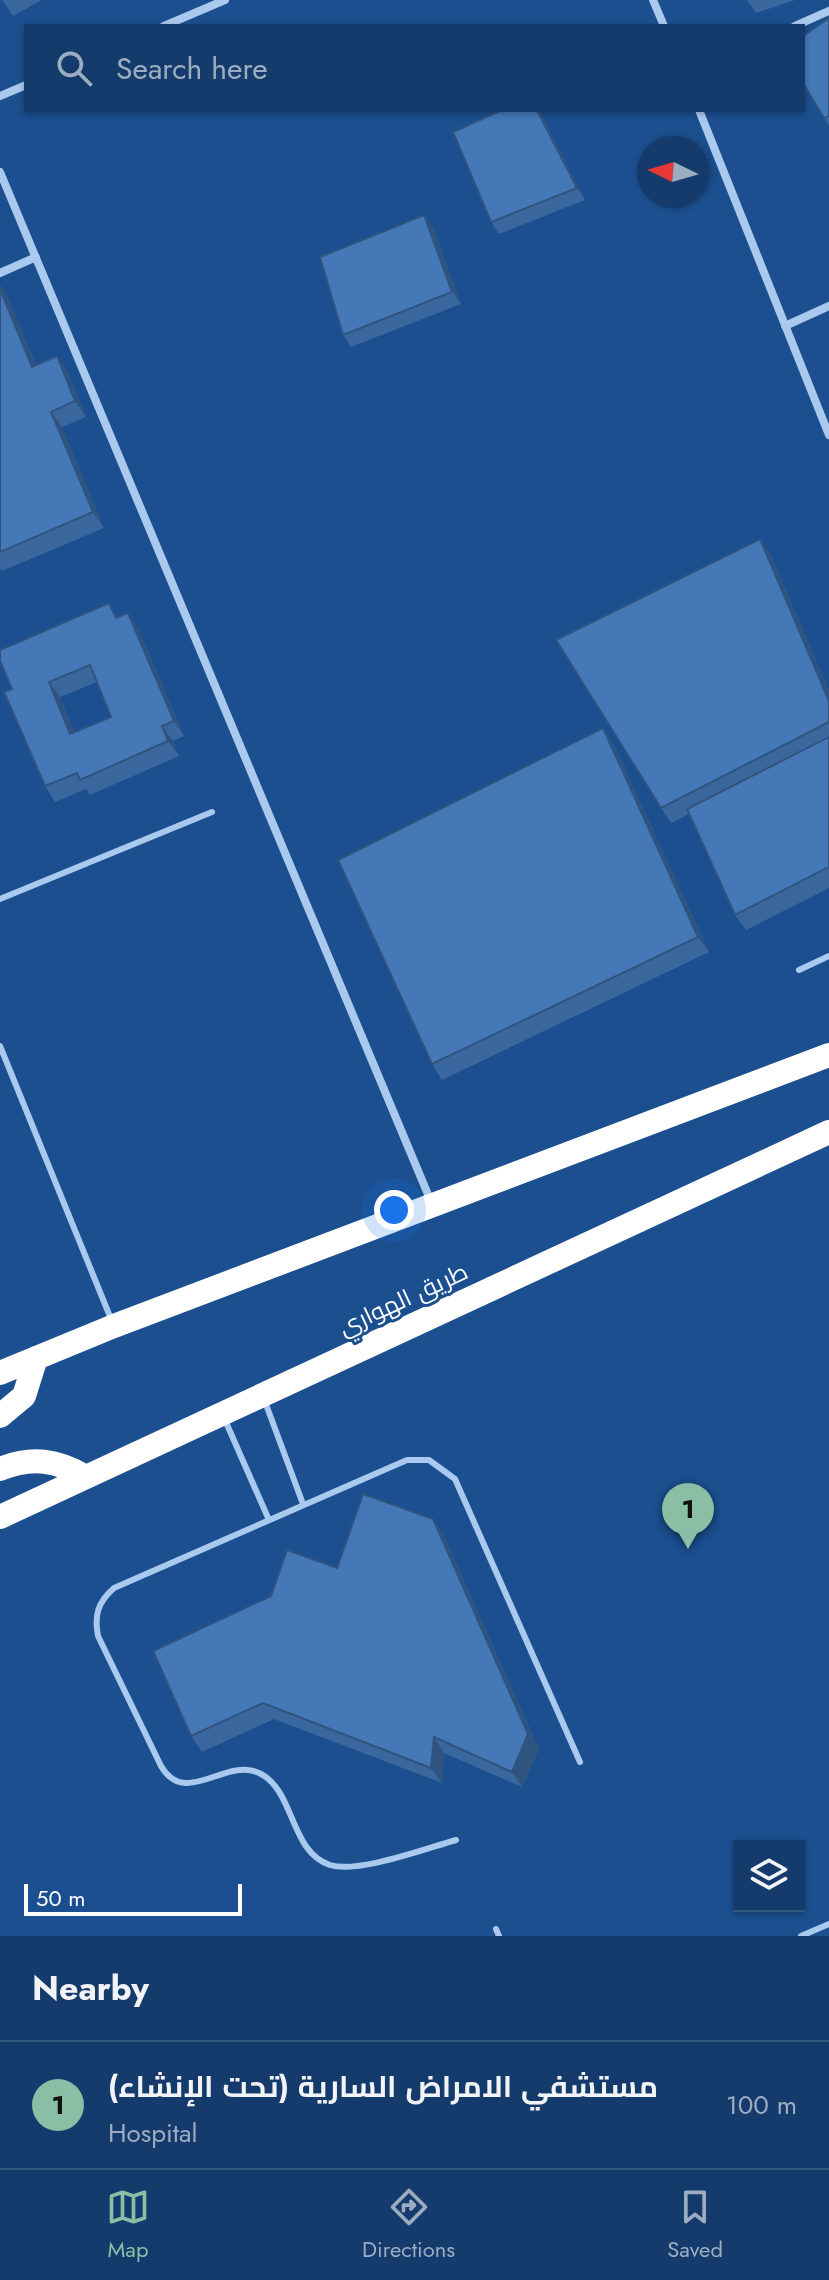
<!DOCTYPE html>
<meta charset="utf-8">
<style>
body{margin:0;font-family:Jost,Cairo,sans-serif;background:#1d4271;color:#f1f3f6}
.controls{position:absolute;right:24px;bottom:24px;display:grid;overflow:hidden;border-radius:0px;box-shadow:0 2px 6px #0004}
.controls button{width:72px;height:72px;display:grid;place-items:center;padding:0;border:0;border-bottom:2px solid #33557e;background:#143b6b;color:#f1f3f6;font:40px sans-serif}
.compass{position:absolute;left:637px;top:136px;width:72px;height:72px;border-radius:50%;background:#143b6b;box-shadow:0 2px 6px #0004;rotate:275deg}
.scale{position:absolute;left:24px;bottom:20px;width:218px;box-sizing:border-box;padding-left:8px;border:4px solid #fff;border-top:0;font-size:22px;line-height:28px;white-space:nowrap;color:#fff;-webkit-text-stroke:6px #1b4f8f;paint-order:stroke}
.you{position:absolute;left:394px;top:1210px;width:28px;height:28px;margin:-20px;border:6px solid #fff;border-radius:50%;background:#1a73e8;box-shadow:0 0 0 12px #1a73e833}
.badge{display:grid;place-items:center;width:52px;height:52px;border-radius:50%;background:#8abfa5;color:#111;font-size:26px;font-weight:700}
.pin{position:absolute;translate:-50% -66px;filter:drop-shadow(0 2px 4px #0008)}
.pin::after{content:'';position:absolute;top:42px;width:28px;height:24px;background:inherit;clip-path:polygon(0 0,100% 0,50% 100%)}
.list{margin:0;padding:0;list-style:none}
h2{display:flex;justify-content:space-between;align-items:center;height:104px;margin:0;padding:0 32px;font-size:34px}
h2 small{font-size:26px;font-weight:400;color:#9dadc1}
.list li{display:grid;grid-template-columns:52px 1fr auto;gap:24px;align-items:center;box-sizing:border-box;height:128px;padding:0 32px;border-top:2px solid #33557e}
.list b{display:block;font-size:30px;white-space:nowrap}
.list p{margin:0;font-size:26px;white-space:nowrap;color:#9dadc1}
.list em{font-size:26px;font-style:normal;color:#9dadc1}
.icon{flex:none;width:44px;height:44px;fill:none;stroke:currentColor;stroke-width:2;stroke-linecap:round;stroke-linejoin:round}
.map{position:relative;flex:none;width:829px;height:1936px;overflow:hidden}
.search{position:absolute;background:#143b6b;box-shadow:0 2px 6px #0004;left:24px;right:24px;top:24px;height:88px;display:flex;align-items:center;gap:20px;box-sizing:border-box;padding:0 28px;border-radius:0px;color:#9dadc1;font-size:30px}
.sheet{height:232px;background:#143b6b}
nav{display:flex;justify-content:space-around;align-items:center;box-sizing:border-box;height:112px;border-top:2px solid #33557e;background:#143b6b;font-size:22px;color:#9dadc1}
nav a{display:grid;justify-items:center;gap:4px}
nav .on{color:#8abfa5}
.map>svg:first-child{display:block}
</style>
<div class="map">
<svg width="829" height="1936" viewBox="0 0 829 1936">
<rect width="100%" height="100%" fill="#1b4f8f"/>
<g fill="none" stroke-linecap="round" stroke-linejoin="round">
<path stroke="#a9c9ee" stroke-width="6" d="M0 899 212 812
M799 970 829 956
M0 1046 111 1319
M264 1399 303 1504
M225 1420 269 1520
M456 1840C427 1848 357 1874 330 1865 290 1852 295 1792 261 1774 226 1755 186 1809 161 1766L98 1636C94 1615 98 1602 114 1588L407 1460H429L455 1479 580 1762
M496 1929 499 1936
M801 1936 829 1924"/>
<path stroke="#a9c9ee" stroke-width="8" d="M653 0 664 26
M164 26 225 0
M795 26 829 11
M0 96 26 85
M699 110 829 435
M0 172 432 1204
M0 273 36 257
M785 326 829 306"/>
<path stroke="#fff" stroke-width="24" d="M0 1373 114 1326 829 1055
M0 1416 24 1396 36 1358
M0 1469C32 1456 57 1460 86 1477
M0 1517 829 1132"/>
</g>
<path fill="#3a679d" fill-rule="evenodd" d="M2 0H42L13 16Z
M747 0H795L756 13Z
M829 18V126L824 118Z
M539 110 585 200 499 234 491 222Z
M433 227 461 304 351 347 343 335Z
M0 285 6 294 36 365 67 371 86 417 62 427 104 528 2 571 0 568Z
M771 555 829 691V888L746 930 735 915 689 814 671 823 661 808Z
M119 617 138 628 184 736 173 741 179 756 90 795 86 789 55 802 45 786 12 689ZM97 682 111 717 74 732 60 697Z
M613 743 709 952 442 1080 432 1064Z
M433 1519 443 1534 539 1749 522 1787 444 1753 442 1783 274 1719 202 1752 191 1736 337 1568Z"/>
<path fill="#305480" d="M537 110H539L585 200 577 188Z
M424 215 433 227 461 304 452 292Z
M0 285 6 294 43 382 32 367 0 289Z
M57 356 67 371 86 417 75 401Z
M51 412 62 427 104 528 93 512Z
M760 539 771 555 829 691V701Z
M128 613 138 628 184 736 174 721Z
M49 682 60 697 81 749 70 734Z
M162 726 173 741 179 756 168 741Z
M603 728 613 743 709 952 698 937Z
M433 1519 443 1534 539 1749 522 1787 512 1772Z
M434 1737 444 1753 442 1783 431 1768Z"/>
<path fill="#4478b7" stroke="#305480" stroke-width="2" fill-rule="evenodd" d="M829 18V116L824 118 803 83V36Z
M502 110H537L577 188 491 222 453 132Z
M424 215 452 292 343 335 320 257Z
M0 289 32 367 57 356 75 401 51 412 93 512 0 552Z
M760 539 829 701V722L661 808 556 640Z
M109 603 116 618 128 613 174 721 162 726 168 741 80 780 77 773 45 786 4 692 12 689 0 661V650ZM90 665 111 717 70 734 49 682Z
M603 728 698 937 432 1064 338 860Z
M829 737V867L735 915 687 809Z
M363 1494 433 1519 528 1734 512 1772 434 1737 431 1768 263 1703 191 1736 153 1651 271 1596 287 1550 337 1568Z"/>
<g text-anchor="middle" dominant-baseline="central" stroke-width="6" stroke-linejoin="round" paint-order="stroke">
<g font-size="24" fill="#fff" stroke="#1b4f8f">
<text transform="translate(403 1299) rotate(-25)">طريق الهواري</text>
</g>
</g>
</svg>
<div class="controls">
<button><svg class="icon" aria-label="layers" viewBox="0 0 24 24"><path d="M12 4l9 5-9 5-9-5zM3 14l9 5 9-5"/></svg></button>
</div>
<svg class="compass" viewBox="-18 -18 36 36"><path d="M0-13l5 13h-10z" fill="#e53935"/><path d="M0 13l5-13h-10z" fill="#9dadc1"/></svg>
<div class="scale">50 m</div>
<div class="you"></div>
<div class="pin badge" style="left:688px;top:1549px">1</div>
<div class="search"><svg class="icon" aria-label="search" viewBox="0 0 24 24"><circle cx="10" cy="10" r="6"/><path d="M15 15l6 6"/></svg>Search here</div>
</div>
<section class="sheet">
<h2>Nearby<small></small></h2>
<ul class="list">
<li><span class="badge">1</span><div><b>مستشفي الامراض السارية (تحت الإنشاء)</b><p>Hospital</p></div><em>100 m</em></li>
</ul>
</section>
<nav>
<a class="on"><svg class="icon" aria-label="map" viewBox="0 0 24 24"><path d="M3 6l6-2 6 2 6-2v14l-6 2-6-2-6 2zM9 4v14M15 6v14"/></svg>Map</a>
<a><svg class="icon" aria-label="directions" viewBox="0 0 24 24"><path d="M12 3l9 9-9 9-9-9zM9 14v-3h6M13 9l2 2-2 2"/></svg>Directions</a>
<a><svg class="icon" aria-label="saved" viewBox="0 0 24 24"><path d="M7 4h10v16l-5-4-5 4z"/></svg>Saved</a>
</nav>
